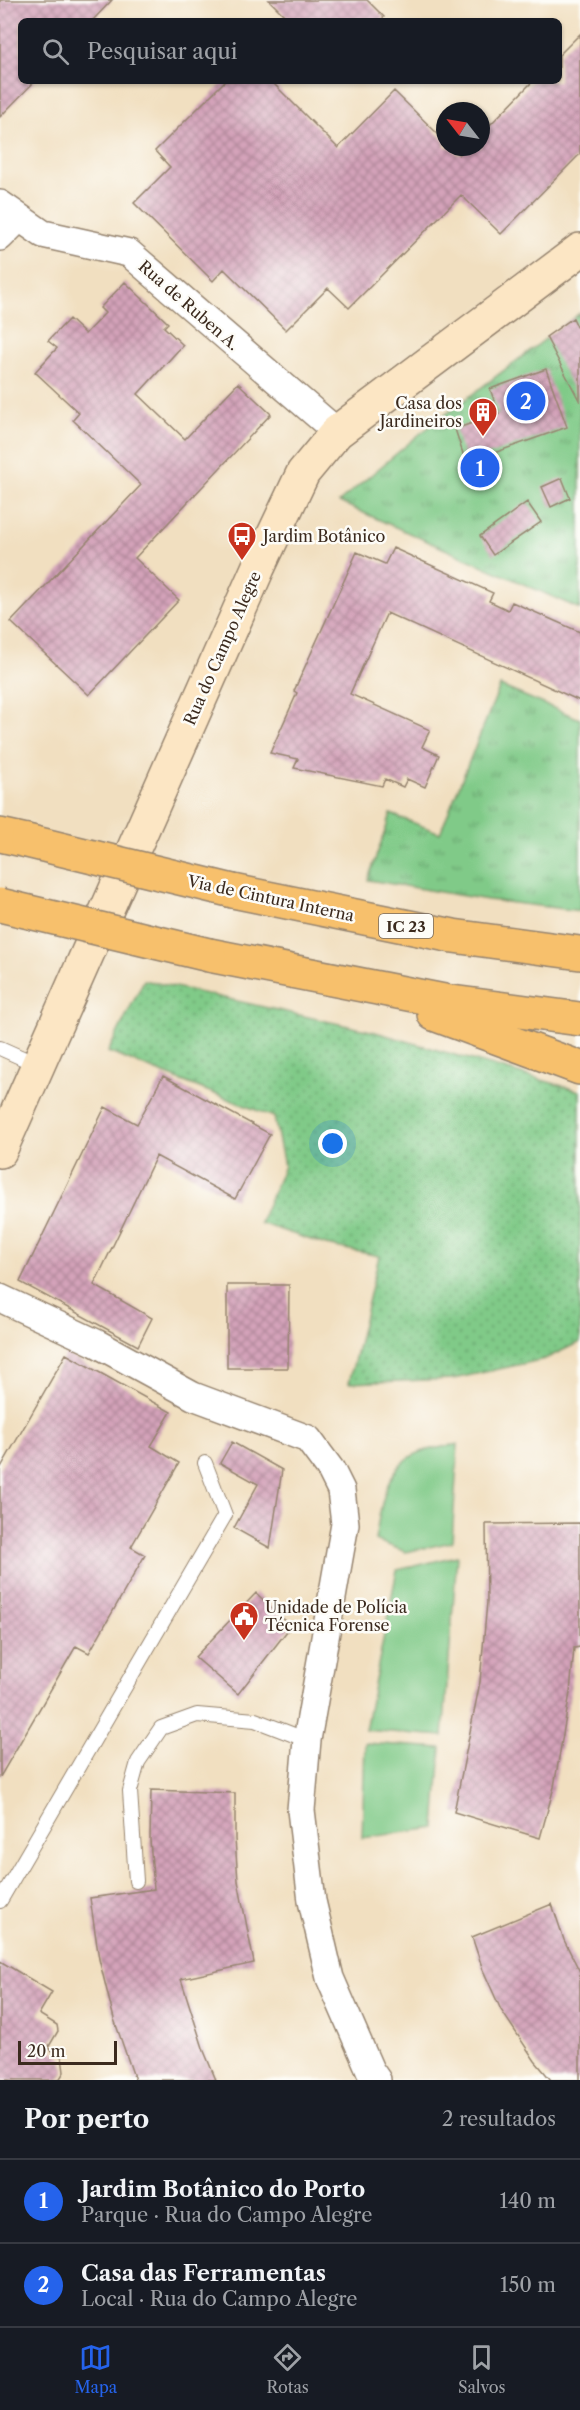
<!DOCTYPE html>
<html lang="pt">
<meta charset="utf-8">
<style>
body{margin:0;font-family:"Libre Caslon Text",serif;background:#20242c;color:#f1f3f6}
.compass{position:absolute;left:436px;top:102px;width:54px;height:54px;border-radius:50%;background:#171b24;box-shadow:0 2px 4px #0004;rotate:301deg}
.scale{position:absolute;left:18px;bottom:15px;width:99px;box-sizing:border-box;padding-left:6px;border:3px solid #3b2a1e;border-top:0;font-size:16px;line-height:21px;white-space:nowrap;color:#3b2a1e;-webkit-text-stroke:4px #fdfcf7;paint-order:stroke}
.you{position:absolute;left:333px;top:1144px;width:21px;height:21px;margin:-15px;border:4px solid #fff;border-radius:50%;background:#1a73e8;box-shadow:0 0 0 9px #1a73e833}
.badge{display:grid;place-items:center;width:39px;height:39px;border-radius:50%;background:#2563eb;color:#fff;font-size:20px;font-weight:700}
.pin{position:absolute;translate:-50% -50%;border:3px solid #fff;box-shadow:0 2px 6px #0006}
.list{margin:0;padding:0;list-style:none}
h2{display:flex;justify-content:space-between;align-items:center;height:78px;margin:0;padding:0 24px;font-size:26px}
h2 small{font-size:20px;font-weight:400;color:#9ea1a6}
.list li{display:grid;grid-template-columns:39px 1fr auto;gap:18px;align-items:center;box-sizing:border-box;height:84px;padding:0 24px;border-top:2px solid #363941}
.list b{display:block;font-size:22px;white-space:nowrap}
.list p{margin:0;font-size:20px;white-space:nowrap;color:#9ea1a6}
.list em{font-size:20px;font-style:normal;color:#9ea1a6}
.icon{flex:none;width:33px;height:33px;fill:none;stroke:currentColor;stroke-width:2;stroke-linecap:round;stroke-linejoin:round}
.map{position:relative;flex:none;width:580px;height:2080px;overflow:hidden}
.search{position:absolute;background:#171b24;box-shadow:0 2px 4px #0004;left:18px;right:18px;top:18px;height:66px;display:flex;align-items:center;gap:15px;box-sizing:border-box;padding:0 21px;border-radius:9px;color:#9ea1a6;font-size:22px}
.sheet{height:246px;background:#171b24}
nav{display:flex;justify-content:space-around;align-items:center;box-sizing:border-box;height:84px;border-top:2px solid #363941;background:#171b24;font-size:16px;color:#9ea1a6}
nav a{display:grid;justify-items:center;gap:3px}
nav .on{color:#2563eb}
.map>svg:first-child{display:block}
</style>
<div class="map">
<svg width="580" height="2080" viewBox="0 0 580 2080">
<defs>
<pattern id="grass-dots" width="8" height="8" patternUnits="userSpaceOnUse" patternTransform="scale(1.5)"><rect width="8" height="8" fill="#80ca88"/><path d="M2 2h.1M6 6h.1" fill="none" stroke="#6aa46f" stroke-width="1.8" stroke-linecap="round"/></pattern>
<pattern id="park-tufts" width="24" height="20" patternUnits="userSpaceOnUse" patternTransform="scale(1.5)"><rect width="24" height="20" fill="#80ca88"/><path d="M3 7l-1-3M5 7V3M7 7l1-3M15 17l-1-3M17 17v-4M19 17l1-3" fill="none" stroke="#6aa46f"/></pattern>
<pattern id="building-cross-hatch" width="8" height="8" patternUnits="userSpaceOnUse" patternTransform="scale(1.5)"><rect width="8" height="8" fill="#d4a3ba"/><path d="M0 0l8 8M0 8l8-8" fill="none" stroke="#ad8597"/></pattern>
</defs>
<rect width="100%" height="100%" fill="#fdfcf7"/>
<filter id="ink" filterUnits="userSpaceOnUse"><feTurbulence type="fractalNoise" baseFrequency=".0167" numOctaves="2"/><feDisplacementMap in="SourceGraphic" scale="12" xChannelSelector="R" yChannelSelector="G"/><feConvolveMatrix kernelMatrix="1 2 1 2 8 2 1 2 1" color-interpolation-filters="sRGB"/></filter>
<filter id="wash" filterUnits="userSpaceOnUse"><feTurbulence type="fractalNoise" baseFrequency=".008" numOctaves="4" result="noise"/><feDisplacementMap in="SourceGraphic" scale="24" xChannelSelector="R" yChannelSelector="G"/><feGaussianBlur stdDeviation="1.35" result="paint"/><feColorMatrix in="noise" values="0 0 0 0 0 0 0 0 0 0 0 0 0 0 0 0 0 1.4 0 .05"/><feComposite in="paint" operator="in"/></filter>
<g filter="url(#wash)">
<rect width="100%" height="100%" fill="#f1dfc0"/>
<path fill="url(#grass-dots)" stroke="#5e7a53" stroke-width="1.5" d="M144 980 375 1032 580 1091V1342L545 1359 453 1379 349 1383 379 1256 326 1245 260 1223 284 1166 274 1117 108 1052Z"/>
<path fill="url(#park-tufts)" stroke="#5e7a53" stroke-width="1.5" d="M580 313V609L339 502 421 433Z
M500 686 580 719V911L488 900 368 880 391 814 440 833Z"/>
<path fill="#80ca88" stroke="#5e7a53" stroke-width="1.5" d="M458 1444 452 1542 406 1552 375 1540C381 1507 384 1465 421 1452 432 1448 446 1447 458 1444Z
M457 1556 443 1736 365 1730 397 1570Z
M365 1743 441 1748 435 1828 362 1838Z"/>
<g id="blocks">
<path fill="url(#building-cross-hatch)" d="M0 0H112L92 21H21V81H35L0 117Z
M269 0H367L384 17 380 21H290Z
M580 34V154L501 234 461 195 349 308 328 288 286 330 224 269 213 281 134 203 170 167 155 151 225 81H271L338 148 394 91 445 141V147H451L459 155 468 147H481V134L533 81H559V55Z
M125 282 168 323 164 327 183 345 138 394 185 439 238 383 271 414 135 558 179 600 89 695 11 622 141 485 73 420 79 413 35 372 57 348 48 341 69 319 85 334 105 313 100 308Z
M573 318 580 333V402L546 337Z
M546 369 567 427 466 463 455 429 499 414 490 389Z
M562 478 570 498 551 507 542 487Z
M527 502 541 522 493 555 480 536Z
M393 548 493 593 489 601 508 610 512 602 580 632V701L387 613 350 694 430 730 422 747 439 755 425 787 407 779 403 787 385 779 382 786 294 768 298 759 270 753 297 693 294 691 357 552 385 564Z
M163 1076 270 1134 235 1199 156 1156 94 1285 152 1318 138 1346 20 1282 105 1107 137 1124Z
M227 1285H289L288 1368H227Z
M66 1354 171 1412 151 1446 179 1463 131 1547 145 1555 89 1653 76 1646 0 1777V1469Z
M232 1442 282 1470 270 1548 234 1528 258 1484 220 1463Z
M580 1523V1647L574 1648 570 1693 554 1787 540 1838 454 1812 480 1682 487 1602 486 1524Z
M256 1593 291 1626 238 1694 195 1657Z
M151 1790 235 1793V1839L238 1881 254 1963 181 1979 204 2051 216 2080H135L114 2019 99 1959 90 1898 154 1889 150 1840Z
M552 1904 564 1940 580 1972V2080H551L535 2061 501 2010 483 1970 472 1937Z
M0 1961 52 1992 39 2014 57 2025 58 2031 48 2048 62 2057 64 2072 59 2080H0Z"/>
</g>
</g>
<g filter="url(#ink)">
<use href="#blocks" fill-opacity="0" stroke="#96846f" stroke-width="1.5"/>
<g fill="none" stroke-linecap="round" stroke-linejoin="round">
<g stroke="#96846f" stroke-width="16">
<path id="service" d="M0 1048 38 1065
M136 1881 130 1791 138 1762 161 1728 197 1715 255 1720 307 1740
M0 1901 225 1515 205 1463"/>
</g>
<g stroke="#96846f" stroke-width="30">
<path id="minor" d="M0 204 43 234 129 253 337 432
M0 237 19 218
M0 1298 96 1343 193 1396 308 1439 331 1470 341 1490 345 1524 307 1740 301 1810 312 1901 330 1978 370 2070 377 2080"/>
</g>
<g stroke="#96846f" stroke-width="36">
<path id="secondary" d="M0 1151 258 568 303 473 337 432 580 250"/>
</g>
<g stroke="#96846f" stroke-width="36">
<path id="motorway" d="M0 835 27 841
M233 891 453 936 580 953
M209 955 444 1001 580 1019
M434 1014 580 1068"/>
</g>
<use href="#service" stroke="#fff" stroke-width="14"/>
<use href="#minor" stroke="#fff" stroke-width="27"/>
<use href="#secondary" stroke="#fce6c4" stroke-width="33"/>
<use href="#motorway" stroke="#f7c06c" stroke-width="33"/>
<g stroke="#96846f" stroke-width="36" stroke-linecap="butt">
<path id="motorway-bridge" d="M27 841 233 891
M0 905 209 955"/>
</g>
<use href="#motorway-bridge" stroke="#f7c06c" stroke-width="33"/>
</g>
</g>
<defs>
<g id="building-pin" transform="scale(1.5)"><path d="M0 17L-7.5 6A9.5 9.5 0 1 1 7.5 6Z" fill="#c8321e" stroke="#fdfcf7"/><path d="M-4-6H4V6H1V3H-1V6H-4ZM-2.5-4.3h1.7v1.8h-1.7ZM.8-4.3h1.7v1.8H.8ZM-2.5-1h1.7V.8h-1.7ZM.8-1h1.7V.8H.8Z" fill="#fff"/></g>
<g id="bus-pin" transform="scale(1.5)"><path d="M0 17L-7.5 6A9.5 9.5 0 1 1 7.5 6Z" fill="#c8321e" stroke="#fdfcf7"/><path d="M-5-6H5V4H4V6H2V4H-2V6H-4V4H-5ZM-3.5-4V0h7V-4ZM-3.5 1.2v1.5H-2V1.2ZM2 1.2v1.5H3.5V1.2Z" fill="#fff"/></g>
<g id="civic-pin" transform="scale(1.5)"><path d="M0 17L-7.5 6A9.5 9.5 0 1 1 7.5 6Z" fill="#c8321e" stroke="#fdfcf7"/><path d="M-.6-6.5H3V-4.5H.6V-3L4-1V1h2V6H-6V1h2V-1L-.6-3ZM-1.2 2.5V6h2.4V2.5Z" fill="#fff"/></g>
</defs>
<g fill-rule="evenodd">
<use href="#building-pin" x="483" y="412"/>
<use href="#bus-pin" x="242" y="536"/>
<use href="#civic-pin" x="244" y="1616"/>
</g>
<g text-anchor="middle" dominant-baseline="central" stroke-width="5" stroke-linejoin="round" paint-order="stroke">
<rect fill="#fdfcf7" stroke="#75695f" stroke-width="1.5" x="379" y="914" width="54" height="24" rx="4.5"/>
<g font-size="15" font-weight="bold" fill="#3b2a1e">
<text x="406" y="926">IC 23</text>
</g>
<g font-size="16" fill="#3b2a1e" stroke="#fdfcf7">
<text transform="translate(189 305) rotate(41)">Rua de Ruben A.</text>
<text transform="translate(222 648) rotate(-66)">Rua do Campo Alegre</text>
<text transform="translate(271 898) rotate(12)">Via de Cintura Interna</text>
</g>
<g font-size="16" fill="#3b2a1e" stroke="#fdfcf7" text-anchor="start">
<text x="462" y="403" text-anchor="end">Casa dos<tspan x="462" dy="18">Jardineiros</tspan></text>
<text x="263" y="536">Jardim Botânico</text>
<text x="265" y="1607">Unidade de Polícia<tspan x="265" dy="18">Técnica Forense</tspan></text>
</g>
</g>
</svg>
<svg class="compass" viewBox="-18 -18 36 36"><path d="M0-13l5 13h-10z" fill="#e53935"/><path d="M0 13l5-13h-10z" fill="#9ea1a6"/></svg>
<div class="scale">20 m</div>
<div class="you"></div>
<div class="pin badge" style="left:480px;top:468px">1</div>
<div class="pin badge" style="left:526px;top:401px">2</div>
<div class="search"><svg class="icon" aria-label="search" viewBox="0 0 24 24"><circle cx="10" cy="10" r="6"/><path d="M15 15l6 6"/></svg>Pesquisar aqui</div>
</div>
<section class="sheet">
<h2>Por perto<small>2 resultados</small></h2>
<ul class="list">
<li><span class="badge">1</span><div><b>Jardim Botânico do Porto</b><p>Parque · Rua do Campo Alegre</p></div><em>140 m</em></li>
<li><span class="badge">2</span><div><b>Casa das Ferramentas</b><p>Local · Rua do Campo Alegre</p></div><em>150 m</em></li>
</ul>
</section>
<nav>
<a class="on"><svg class="icon" aria-label="map" viewBox="0 0 24 24"><path d="M3 6l6-2 6 2 6-2v14l-6 2-6-2-6 2zM9 4v14M15 6v14"/></svg>Mapa</a>
<a><svg class="icon" aria-label="directions" viewBox="0 0 24 24"><path d="M12 3l9 9-9 9-9-9zM9 14v-3h6M13 9l2 2-2 2"/></svg>Rotas</a>
<a><svg class="icon" aria-label="saved" viewBox="0 0 24 24"><path d="M7 4h10v16l-5-4-5 4z"/></svg>Salvos</a>
</nav>
